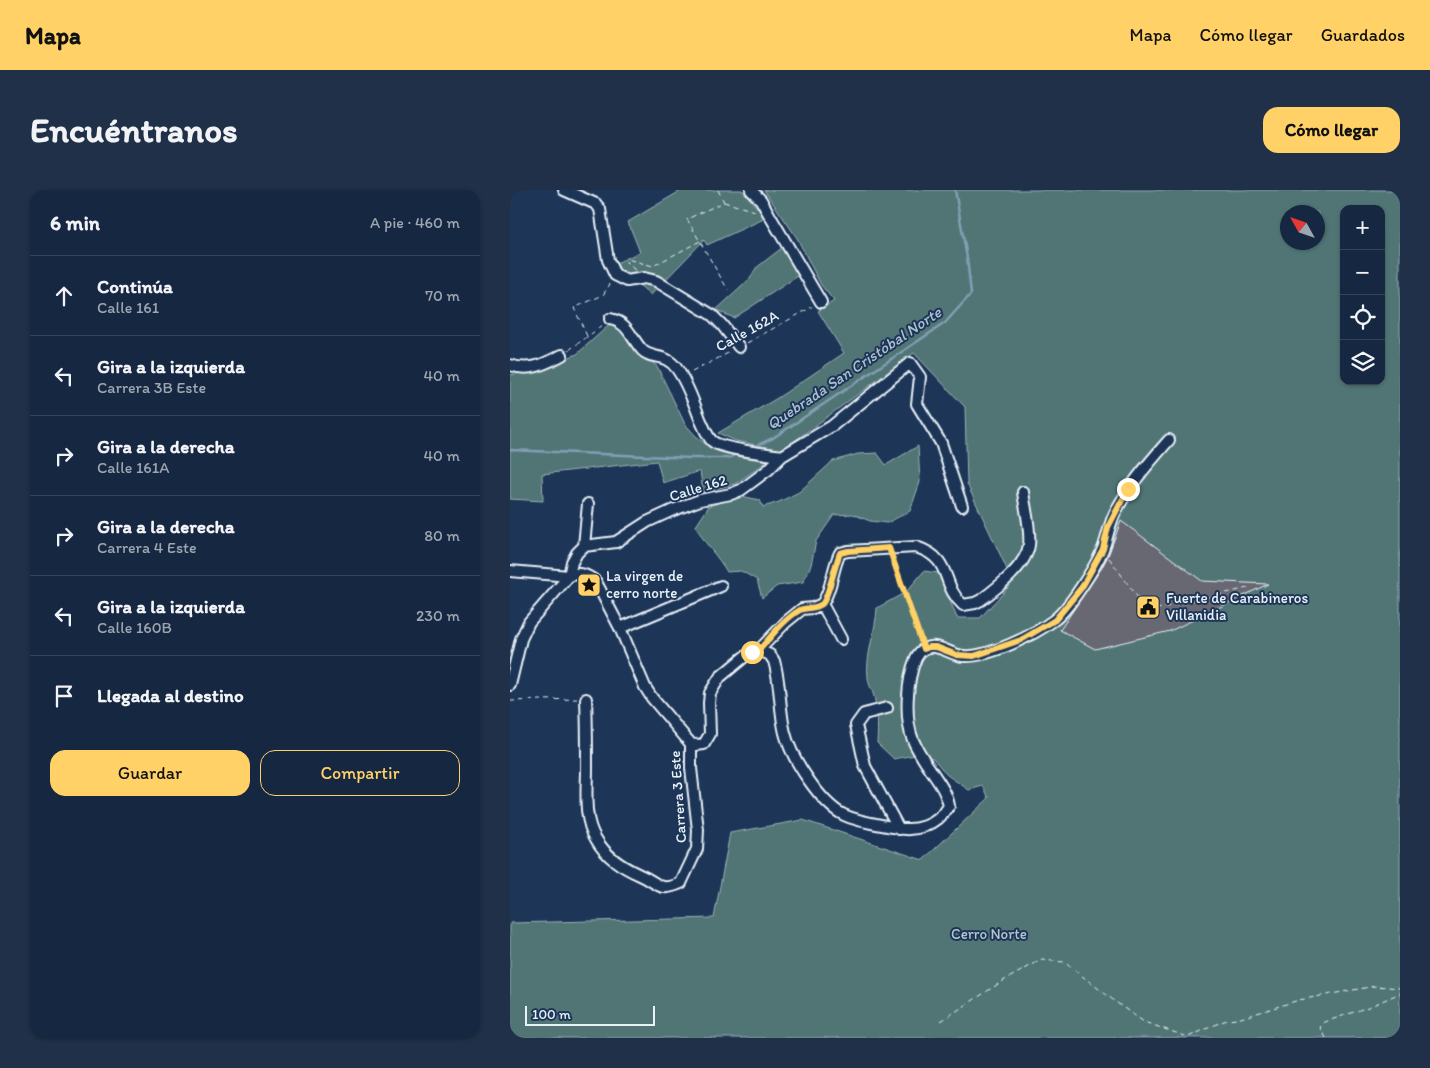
<!DOCTYPE html>
<html lang="es">
<meta charset="utf-8">
<style>
body{margin:0;font-family:Itim,sans-serif;background:#1f3048;color:#f1f3f6}
.controls{position:absolute;right:15px;top:15px;display:grid;overflow:hidden;border-radius:10px;box-shadow:0 1px 4px #0004}
.controls button{width:45px;height:45px;display:grid;place-items:center;padding:0;border:0;border-bottom:1px solid #35445a;background:#162841;color:#f1f3f6;font:25px sans-serif}
.compass{position:absolute;left:770px;top:15px;width:45px;height:45px;border-radius:50%;background:#162841;box-shadow:0 1px 4px #0004;rotate:310deg}
.scale{position:absolute;left:15px;bottom:12px;width:130px;box-sizing:border-box;padding-left:5px;border:2px solid #e8f1f8;border-top:0;font-size:14px;line-height:18px;white-space:nowrap;color:#e8f1f8;-webkit-text-stroke:4px #1d3557;paint-order:stroke}
.stop{position:absolute;width:15px;height:15px;margin:-11px;border:4px solid #ffd166;border-radius:50%;background:#fff}
.stop.end{background:#ffd166;border-color:#fff;box-shadow:0 1px 5px #0008}
.list{margin:0;padding:0;list-style:none}
h2{display:flex;justify-content:space-between;align-items:center;height:65px;margin:0;padding:0 20px;font-size:21px}
h2 small{font-size:16px;font-weight:400;color:#9ea6b1}
.list li{display:grid;grid-template-columns:32px 1fr auto;gap:15px;align-items:center;box-sizing:border-box;height:80px;padding:0 20px;border-top:1px solid #35445a}
.list b{display:block;font-size:19px;white-space:nowrap}
.list p{margin:0;font-size:16px;white-space:nowrap;color:#9ea6b1}
.list em{font-size:16px;font-style:normal;color:#9ea6b1}
.actions{display:flex;gap:10px;padding:15px 20px}
.actions a{flex:1;padding:11px 0;border:1px solid #ffd166;border-radius:15px;text-align:center;font-size:18px;color:#ffd166}
.actions .main{background:#ffd166;color:#111}
.icon{flex:none;width:28px;height:28px;fill:none;stroke:currentColor;stroke-width:2;stroke-linecap:round;stroke-linejoin:round}
.map{position:relative;flex:none;width:890px;height:848px;overflow:hidden;border-radius:15px}
header{display:flex;align-items:center;gap:30px;box-sizing:border-box;height:70px;padding:0 25px;background:#ffd166;color:#111}
header strong{font-size:24px}
nav{display:flex;gap:28px;margin-inline-start:auto;font-size:18px}
.intro{display:flex;align-items:center;justify-content:space-between;box-sizing:border-box;height:120px;padding:0 30px}
h1{margin:0;font-size:35px}
.button{padding:12px 22px;border-radius:15px;background:#ffd166;color:#111;font-size:18px;font-weight:700}
main{display:flex;gap:30px;padding:0 30px}
aside{flex:1;background:#162841;border-radius:15px;box-shadow:0 1px 4px #0004}
.map>svg:first-child{display:block}
</style>
<header>
<strong>Mapa</strong>
<nav><a>Mapa</a><a>Cómo llegar</a><a>Guardados</a></nav>
</header>
<div class="intro"><h1>Encuéntranos</h1><a class="button">Cómo llegar</a></div>
<main>
<aside>
<h2>6 min<small>A pie · 460 m</small></h2>
<ul class="list">
<li><svg class="icon" aria-label="ahead" viewBox="0 0 24 24"><path d="M12 20V5M6 11l6-6 6 6"/></svg><div><b>Continúa</b><p>Calle 161</p></div><em>70 m</em></li>
<li><svg class="icon" aria-label="left" viewBox="0 0 24 24"><path d="M17 20v-9H6M10 6l-5 5 5 5"/></svg><div><b>Gira a la izquierda</b><p>Carrera 3B Este</p></div><em>40 m</em></li>
<li><svg class="icon" aria-label="right" viewBox="0 0 24 24"><path d="M7 20v-9h11M14 6l5 5-5 5"/></svg><div><b>Gira a la derecha</b><p>Calle 161A</p></div><em>40 m</em></li>
<li><svg class="icon" aria-label="right" viewBox="0 0 24 24"><path d="M7 20v-9h11M14 6l5 5-5 5"/></svg><div><b>Gira a la derecha</b><p>Carrera 4 Este</p></div><em>80 m</em></li>
<li><svg class="icon" aria-label="left" viewBox="0 0 24 24"><path d="M17 20v-9H6M10 6l-5 5 5 5"/></svg><div><b>Gira a la izquierda</b><p>Calle 160B</p></div><em>230 m</em></li>
<li><svg class="icon" aria-label="arrive" viewBox="0 0 24 24"><path d="M6 21V4h12l-3 4 3 4H6"/></svg><div><b>Llegada al destino</b></div></li>
</ul>
<div class="actions"><a class="main">Guardar</a><a>Compartir</a></div>
</aside>
<div class="map">
<svg width="890" height="848" viewBox="0 0 890 848">
<rect width="100%" height="100%" fill="#1d3557"/>
<filter id="ink" filterUnits="userSpaceOnUse"><feTurbulence type="fractalNoise" baseFrequency=".02" numOctaves="2"/><feDisplacementMap in="SourceGraphic" scale="10" xChannelSelector="R" yChannelSelector="G"/><feConvolveMatrix kernelMatrix="1 2 1 2 8 2 1 2 1" color-interpolation-filters="sRGB"/></filter>
<g filter="url(#ink)">
<path fill="#517475" stroke="#9cb2b6" fill-rule="evenodd" d="M172 0H232L256 28 197 55 194 50 141 105 104 74 130 62 118 32Z
M254 0H890V848H0V733L204 728 220 643 293 630 413 670 479 608 473 596 459 600 437 585 423 568 405 565 384 569 367 553C368 537 368 519 363 503 361 498 358 493 358 488 355 465 366 441 367 418L396 402 414 381 435 384 439 408 447 428H470L503 392 457 294 455 217 404 163 272 260 226 251 208 243 269 207 334 163 308 121 324 111 311 95 287 48ZM834 19H871V191H834ZM778 22H808V52H778Z
M273 57 288 86 224 128 206 120 240 89 246 78Z
M104 134 112 137 118 150 129 163 147 176 175 234 186 246 199 257 230 267 258 271 225 294 193 302 190 281 153 293 147 271 32 284 33 311 0 309V185L27 180 67 164 98 136Z
M408 256 410 292 400 321 377 333 360 331 343 324 324 325 306 351 301 375 293 392 267 396 252 408 247 390 231 381 217 382C208 366 194 354 186 336L199 316 231 306 250 310 253 317 269 312 289 302 323 271 348 264 367 263 376 275Z"/>
<g fill="none" stroke-linecap="round" stroke-linejoin="round">
<path stroke="#839fb5" stroke-width="2.5" d="M246 256 263 248 435 133 461 104 457 68 445 0
M0 260 181 268H219L227 264"/>
</g>
<path fill="#686772" stroke="#e8f1f8" d="M611 331 692 391 758 394 660 441 585 459 550 440 591 379 598 366Z"/>
<g fill="none" stroke-linecap="round" stroke-linejoin="round">
<g stroke="#e8f1f8" stroke-width="14">
<path id="minor" d="M54 0 86 14 90 19 98 70 105 85 117 91 134 88 146 91 202 125 212 135 229 157
M241 0 251 10 260 26 311 112
M100 129C118 132 121 148 132 160 141 170 155 162 167 179 178 194 184 214 191 231 194 237 197 246 202 251 211 259 258 264 272 266
M0 175C20 182 34 174 52 165
M74 356 78 314
M0 381 59 386
M59 386 62 372 67 363 74 356 106 352 137 332 161 321 190 310 221 304 231 300 258 280 272 266 322 236 400 173 410 187 407 214 431 253 452 316
M312 414C322 400 322 379 330 363L338 361 406 357C444 369 430 395 453 415L465 413 471 410C487 398 516 376 519 355 521 339 515 318 513 302
M312 414 331 449
M110 438 211 396
M249 460 260 465 264 471C271 494 269 519 275 543 281 568 311 614 334 625 349 632 367 634 383 637 405 643 427 636 439 616 437 602 427 590 420 579 414 570 407 560 403 550 394 528 397 489 406 468 410 460 417 456 425 457 434 458 443 465 453 466 478 468 524 445 544 430 559 419 586 376 593 359 598 346 599 335 605 323 619 295 639 273 659 250
M0 495 11 449 19 432 59 386C70 382 77 384 86 392L110 438 135 497 142 508 181 554V578L188 640 187 659 171 693C149 703 149 693 130 685 112 677 96 667 86 649 73 629 77 600 77 578 77 555 77 532 76 509
M377 518 354 524 346 535 355 576 389 639
M181 554 186 555 194 554 200 544 199 513 200 503 210 487 234 467 249 460 276 432 292 419 303 418 312 414"/>
</g>
<path stroke="#e8f1f8" stroke-width="1" stroke-dasharray="5 4" stroke-linecap="butt" d="M208 0 214 12 177 29 218 100
M214 12 245 21
M125 80 116 72 117 69 143 76 190 51
M77 146 64 118 93 105 100 94
M237 153 302 117
M59 160 92 136
M182 182 220 162
M382 367 411 451
M599 368 634 416 643 420 742 397
M0 511 67 509
M431 831 493 791 531 770 554 772 611 816 634 832 678 847 714 831 731 828 789 810 865 796 890 798
M816 848 810 837 815 832 861 816 890 803"/>
<use href="#minor" stroke="#1d3557" stroke-width="10"/>
</g>
</g>
<g fill="none" stroke-linecap="round" stroke-linejoin="round" filter="url(#ink)">
<path stroke="#ffd166" stroke-width="6" d="M242 462 249 460C261 447 274 429 290 420 297 417 306 419 312 414 318 409 325 374 330 363L338 361 379 358 414 459 419 457H426L447 465 464 466 511 450 545 430 572 397 593 359 598 337 618 299"/>
</g>
<defs>
<g id="sight-square" transform="scale(1.25)"><rect x="-9" y="-9" width="18" height="18" rx="4" fill="#ffd166" stroke="#1d3557"/><path d="M0-6L1.8-2.2L6-1.7L2.9 1.2L3.7 5.4L0 3.3L-3.7 5.4L-2.9 1.2L-6-1.7L-1.8-2.2Z" fill="#111"/></g>
<g id="civic-square" transform="scale(1.25)"><rect x="-9" y="-9" width="18" height="18" rx="4" fill="#ffd166" stroke="#1d3557"/><path d="M-.6-6.5H3V-4.5H.6V-3L4-1V1h2V6H-6V1h2V-1L-.6-3ZM-1.2 2.5V6h2.4V2.5Z" fill="#111"/></g>
</defs>
<g fill-rule="evenodd">
<use href="#sight-square" x="79" y="395"/>
<use href="#civic-square" x="638" y="417"/>
</g>
<g text-anchor="middle" dominant-baseline="central" stroke-width="4" stroke-linejoin="round" paint-order="stroke">
<g font-size="15" fill="#e8f1f8" stroke="#1d3557">
<text transform="translate(237 141) rotate(-29)">Calle 162A</text>
<text transform="translate(188 298) rotate(-17)">Calle 162</text>
<text transform="translate(168 607) rotate(-94)">Carrera 3 Este</text>
</g>
<g font-size="15" fill="#e8f1f8" stroke="#1d3557" text-anchor="start">
<text x="96" y="386">La virgen de<tspan x="96" dy="17">cerro norte</tspan></text>
<text x="656" y="408">Fuerte de Carabineros<tspan x="656" dy="17">Villanidia</tspan></text>
</g>
<g font-size="15" fill="#b3c5ca" stroke="#1d3557">
<text x="479" y="744">Cerro Norte</text>
</g>
<g font-size="16" font-style="italic" fill="#adc1d1" stroke="#1d3557">
<text transform="translate(344 178) rotate(-34)">Quebrada San Cristóbal Norte</text>
</g>
</g>
</svg>
<div class="controls">
<button>+</button>
<button>−</button>
<button><svg class="icon" aria-label="locate" viewBox="0 0 24 24"><circle cx="12" cy="12" r="6"/><path d="M12 2v4M12 18v4M2 12h4M18 12h4"/></svg></button>
<button><svg class="icon" aria-label="layers" viewBox="0 0 24 24"><path d="M12 4l9 5-9 5-9-5zM3 14l9 5 9-5"/></svg></button>
</div>
<svg class="compass" viewBox="-18 -18 36 36"><path d="M0-13l5 13h-10z" fill="#e53935"/><path d="M0 13l5-13h-10z" fill="#9ea6b1"/></svg>
<div class="scale">100 m</div>
<div class="stop" style="left:242px;top:462px"></div>
<div class="stop end" style="left:618px;top:299px"></div>
</div>
</main>
